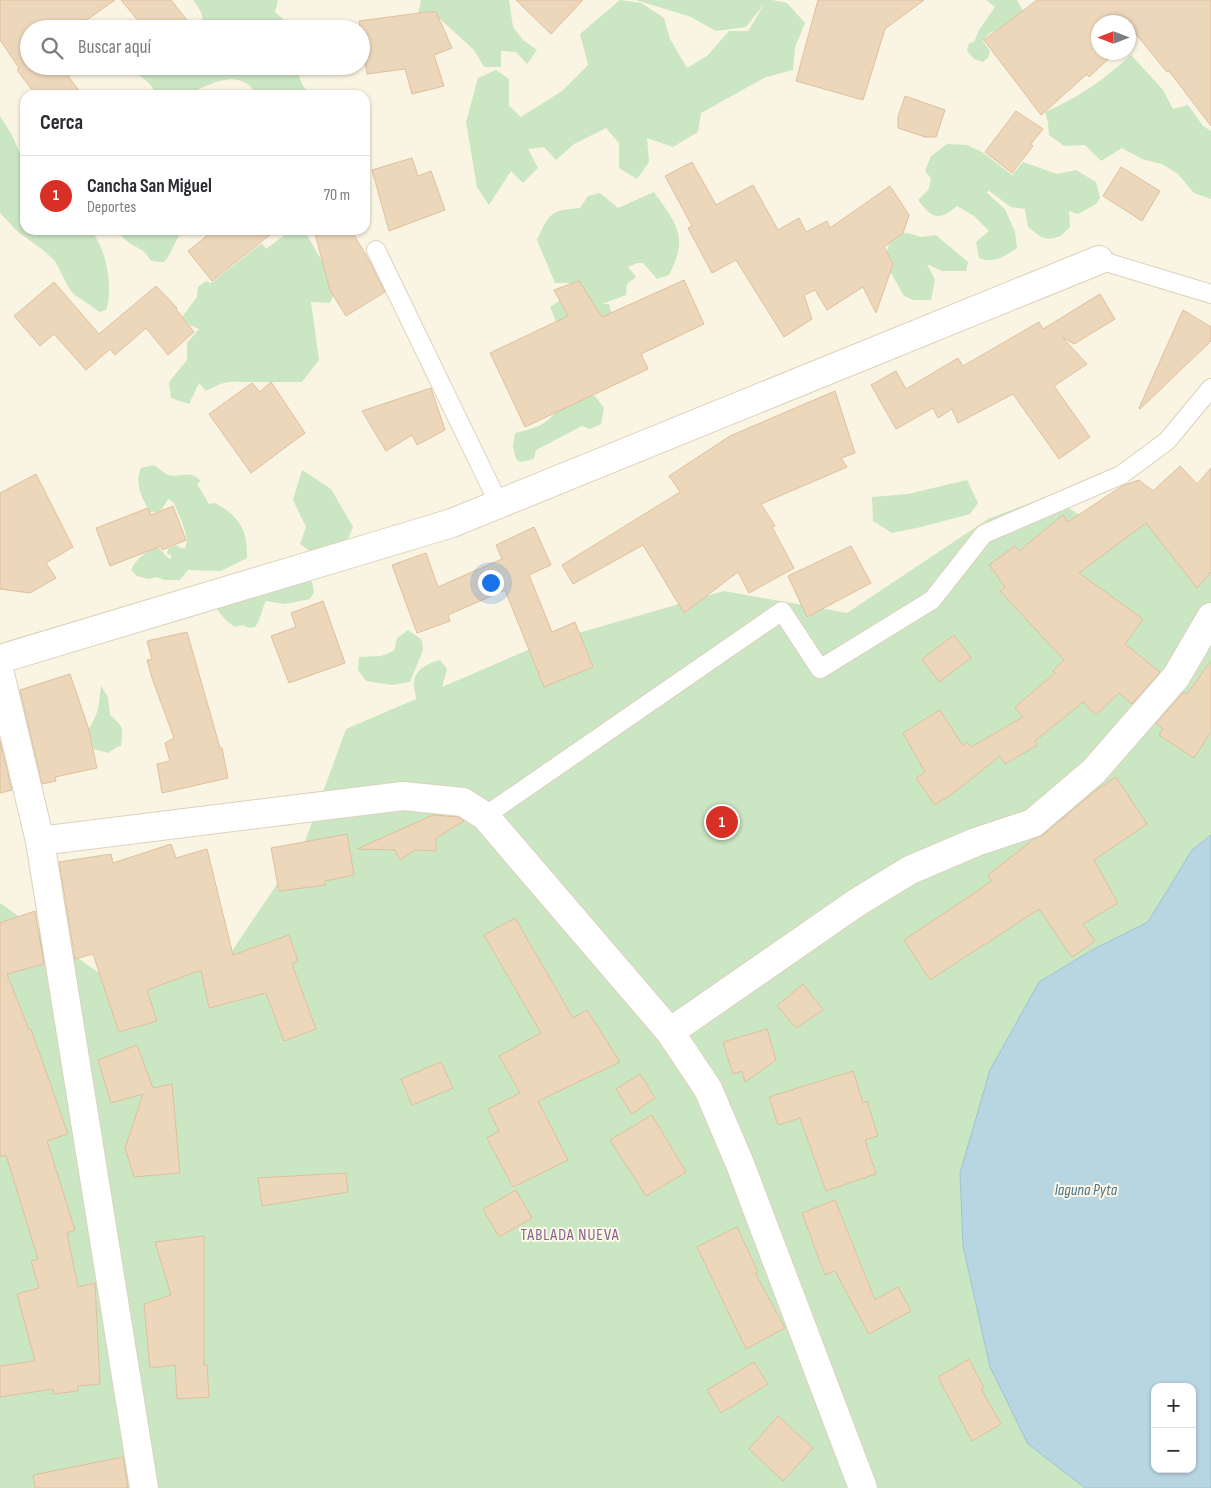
<!DOCTYPE html>
<html lang="es">
<meta charset="utf-8">
<style>
body{margin:0;font-family:"Sofia Sans Condensed",sans-serif;background:#f7f7f7;color:#2b2b33}
.controls{position:absolute;right:15px;bottom:15px;display:grid;overflow:hidden;border-radius:10px;box-shadow:0 1px 4px #0004}
.controls button{width:45px;height:45px;display:grid;place-items:center;padding:0;border:0;border-bottom:1px solid #e1e1e2;background:#fff;color:#2b2b33;font:25px sans-serif}
.compass{position:absolute;left:1091px;top:15px;width:45px;height:45px;border-radius:50%;background:#fff;box-shadow:0 1px 4px #0004;rotate:270deg}
.you{position:absolute;left:490px;top:582px;width:18px;height:18px;margin:-12px;border:4px solid #fff;border-radius:50%;background:#1a73e8;box-shadow:0 0 0 8px #1a73e833}
.badge{display:grid;place-items:center;width:32px;height:32px;border-radius:50%;background:#d93025;color:#fff;font-size:16px;font-weight:700}
.pin{position:absolute;translate:-50% -50%;border:2px solid #fff;box-shadow:0 1px 5px #0006}
.list{margin:0;padding:0;list-style:none}
h2{display:flex;justify-content:space-between;align-items:center;height:65px;margin:0;padding:0 20px;font-size:21px}
h2 small{font-size:16px;font-weight:400;color:#7c7c81}
.list li{display:grid;grid-template-columns:32px 1fr auto;gap:15px;align-items:center;box-sizing:border-box;height:80px;padding:0 20px;border-top:1px solid #e1e1e2}
.list b{display:block;font-size:19px;white-space:nowrap}
.list p{margin:0;font-size:16px;white-space:nowrap;color:#7c7c81}
.list em{font-size:16px;font-style:normal;color:#7c7c81}
.icon{flex:none;width:28px;height:28px;fill:none;stroke:currentColor;stroke-width:2;stroke-linecap:round;stroke-linejoin:round}
.map{position:relative;flex:none;width:1211px;height:1488px;overflow:hidden}
.search{position:absolute;background:#fff;box-shadow:0 1px 4px #0004;left:20px;top:20px;width:350px;height:55px;display:flex;align-items:center;gap:12px;box-sizing:border-box;padding:0 18px;border-radius:28px;color:#7c7c81;font-size:19px}
.panel{position:absolute;background:#fff;box-shadow:0 1px 4px #0004;left:20px;top:90px;width:350px;height:145px;border-radius:15px}
.map>svg:first-child{display:block}
</style>
<div class="map">
<svg width="1211" height="1488" viewBox="0 0 1211 1488">
<rect width="100%" height="100%" fill="#faf4e2"/>
<path fill="#cbe6c2" fill-rule="evenodd" d="M193 0H278L275 12 285 21 289 29H202C205 17 200 9 193 0Z
M421 0H509L513 27 523 40 537 50 527 64 516 52 501 51V67H484L474 50 439 18 418 14Z
M620 0 641 3 664 18 670 39 687 68 707 56 729 31H748L765 3 746 27 716 31 691 17 636 0H772L787 3 805 23 795 47 793 70 766 77 701 113 698 132 673 147 647 138 649 162 637 179 619 168V143L606 128 574 144 556 160 544 147 528 149 538 168 523 183 511 171 489 205 477 187 466 122 478 78 496 70 509 79V106L521 117 562 91 588 65 580 34Z
M986 0H1017L1023 11C1019 16 1013 23 1008 26 996 32 993 28 983 41L990 51 988 58 983 62 974 59 967 51 969 43 974 42 979 30 995 7Z
M1131 55 1163 90 1173 109 1188 105 1203 126 1211 131V199L1194 193 1178 174 1162 164 1142 159 1122 148 1101 161 1085 145 1064 146 1049 135 1048 123 1045 112C1078 98 1105 79 1131 55Z
M100 66H295L303 86 311 95H257C240 66 211 84 188 94 181 98 166 95 157 95 152 84 139 72 126 71 116 70 108 74 100 66Z
M0 116 12 135 25 165V230H90C106 246 114 289 106 310L100 312 75 295 70 290 55 261 43 250 18 232 0 213Z
M947 144 967 145 982 152 1012 175 1023 162 1057 174 1076 170 1096 182 1100 198 1096 204 1078 214 1069 211 1070 227 1061 236 1050 239 1041 237 1028 227 1025 209 1011 207 988 190 987 193 1005 209 1015 232 1017 248C1003 257 995 264 979 258L976 242 989 231 974 216 957 206C940 221 932 219 918 200L929 189 931 178 925 171 931 156Z
M654 192C677 225 689 236 669 275L657 279 643 263H637L628 267 636 277 627 284 626 295 602 304H609L612 314 605 320 557 324 550 307 574 291 569 283H555L537 240C549 214 550 210 580 208L588 196 600 193 618 208Z
M116 230H182L168 257 164 262H157L150 260C145 249 138 249 128 242 124 239 120 234 116 230Z
M298 230H304L337 287 330 303 311 302 319 360 302 382H243C229 380 218 384 206 391L199 383 189 404 171 398 169 382 187 360V343L199 329 190 325 182 317 197 297 198 287 206 281 211 283 262 243 266 249 286 234Z
M908 233 921 237 936 235 968 262 966 271H942L927 264 935 280 931 300H914L904 296 887 266 886 253 889 244 887 239 888 234Z
M595 396 604 408 601 424 590 429 582 426 536 450 534 459 520 462 516 459 513 446 515 433C541 427 551 423 564 399Z
M154 465C158 468 164 473 168 475 180 478 189 469 201 481L197 484 209 504 215 503C239 516 248 530 247 558L221 571 188 570 180 580H165L156 577 149 579 137 576 131 570C137 557 145 553 158 547L168 558 171 559V555L167 554 168 549 176 545 181 548H185C191 538 178 514 174 503L168 499 162 509 158 512H150C142 498 134 484 141 468Z
M302 470 331 489 353 527 344 549 317 556 300 544 306 527 293 500Z
M967 480 978 503 970 514 921 527 892 533 873 521 872 497 908 494Z
M1048 496 1110 533 1211 497V1488H0V903L109 980 232 951 304 844 346 729 416 699C416 693 413 688 414 682 415 669 429 663 440 660L447 669 442 687 544 643 724 591 847 613 988 519ZM1155 1387H1192V1469H1155Z
M306 577 312 582 314 592 310 599 285 604 266 601C261 610 261 620 255 627L249 628 243 625 235 627C225 621 218 612 213 601Z
M408 630 422 640 423 650 410 682 392 685 366 681 358 670 359 657 381 656 394 651 397 638Z
M101 686 108 697 110 715C124 727 123 728 121 746L117 747 108 753 94 749 88 730C93 722 98 713 99 703 100 697 100 692 101 686Z"/>
<path fill="#b8d5e2" stroke="#9fc3d2" fill-rule="evenodd" d="M1211 835V1488H1085L1028 1444 990 1367 963 1246 960 1173 990 1070 1039 982 1094 949 1148 922 1192 850ZM1155 1387H1192V1469H1155Z"/>
<path fill="#edd7bb" stroke="#dec09d" d="M0 0H115L74 29H29V66H61L82 95H36L17 70 19 68 0 40Z
M121 0H171L194 29H145Z
M516 0H583L551 34Z
M818 0H924L885 29 863 100 796 81Z
M1037 0H1211V126L1169 71 1167 72 1136 34 1128 41V22H1098V52H1116L1089 77 1087 74 1041 115 984 40Z
M427 12H436L452 48 434 55 444 86 412 94 405 69 367 74 359 21Z
M905 96 945 110 936 137H925L898 128V117Z
M1016 111 1043 129 1031 144 1033 146 1012 173 985 152Z
M412 158 418 176 431 171 445 210 389 231 372 170Z
M692 162 716 205 753 185 778 230 799 218 806 232 827 221 830 228 890 186 909 215 903 233 884 247 893 264 876 313 863 287 827 310 815 290 804 295 812 319 784 337 736 260 712 273 688 228 692 226 665 176Z
M1121 167 1160 191 1142 221 1103 196Z
M214 230H276L212 281 188 251Z
M314 230H351L370 262 385 292 346 316 330 290Z
M684 280 704 324 641 354 648 369 525 427 490 353 568 316 554 290 579 281 602 317Z
M54 282 99 334 156 286 177 308 176 309 194 332 168 355 146 328 115 355 110 349 86 370 54 334 40 346 14 316Z
M1100 294 1115 319 1074 344 1062 337 1087 364 1054 386 1090 437 1059 459 1013 394 958 423 952 409 938 418 933 408 896 429 871 385 896 371 906 389 958 358 963 366 1039 322 1043 329Z
M1183 310 1211 327V341L1140 409 1139 408Z
M271 382 305 433 251 473 209 414 252 383 260 392Z
M431 388 445 430 417 445 412 435 386 451 362 411Z
M835 391 855 453 841 458 847 467 761 504 775 526 772 527 794 568 749 593 738 572 684 613 643 545 573 584 562 565 680 492 669 476 730 436Z
M1180 466 1197 484 1211 468V572L1197 588 1146 523 1079 573 1143 619 1125 644 1160 672 1132 704 1119 693 1096 715 1083 702 1035 741 1038 745 1005 764 1000 756 952 794 935 805 916 778 925 772 903 733 940 710 963 746 967 742 971 747 1023 717 1015 707 1055 673 1053 671 1064 660 1000 591 1005 587 989 565 1015 546 1019 551 1063 515 1068 522 1122 486 1139 480 1153 491Z
M36 474 73 547 46 563 56 578 30 593 0 589V493Z
M173 506 186 540 162 550 161 546 110 566 96 528 148 508 151 515Z
M534 527 551 565 529 575 552 632 575 622 593 667 544 687 505 590 448 615 450 621 417 633 392 565 426 553 438 587 502 559 496 545Z
M851 546 871 583 807 617 788 576Z
M323 601 345 663 289 683 271 636 296 627 291 613Z
M187 632 220 748H222L228 778 162 793 157 764 170 761 165 743 174 738 152 678 147 660 152 659 147 641Z
M954 635 971 658 939 682 922 659Z
M1211 661V732L1194 758 1159 735 1163 729 1156 723 1184 692 1187 694Z
M70 674 88 727 97 768 55 777 56 781 42 784 20 690Z
M0 741 12 790 0 793Z
M1116 777 1147 824 1094 860 1118 903 1083 924 1095 941 1072 957 1039 909 930 980 904 940 992 881 988 875 1034 839 1043 835 1095 791Z
M433 815 458 817 464 821 436 838V851L415 850 400 860 395 850 357 849Z
M347 834 354 875 325 881 326 885 279 891 271 848Z
M171 844 176 858 207 849 233 955 289 935 298 961 292 964 316 1029 284 1041 266 993 209 1008 201 970 147 990 157 1021 119 1032 93 954 75 959 59 862 111 854 113 863Z
M35 911 44 964 7 974 29 1030 31 1029 68 1134 47 1141 75 1230 67 1233 78 1287 95 1283 100 1384 78 1386V1391L53 1394V1389L0 1397V1366L35 1361 17 1294 39 1288 31 1261 38 1259 6 1155 0 1157V923Z
M515 918 573 1018 587 1010 620 1062 538 1101 568 1160 513 1187 487 1138 499 1131 488 1109 520 1093 499 1056 541 1033 484 935Z
M803 984 823 1010 796 1028 777 1006Z
M767 1029 776 1060 745 1082 742 1071 733 1074 723 1042Z
M137 1045 153 1088 172 1084 180 1173 134 1177 125 1148 143 1094 111 1103 98 1060Z
M441 1062 453 1088 412 1105 401 1079Z
M853 1071 863 1103 867 1101 878 1136 865 1140 876 1174 826 1191 800 1118 778 1125 769 1097Z
M640 1074 655 1098 632 1114 616 1089Z
M652 1115 686 1172 646 1196 610 1140Z
M346 1173 348 1192 262 1206 258 1178Z
M516 1190 532 1218 499 1237 483 1209Z
M835 1200 875 1300 898 1287 911 1311 869 1334 835 1271 825 1275 802 1213Z
M737 1227 758 1272 755 1273 785 1328 746 1349 697 1247Z
M204 1236V1365H207L209 1397 177 1399 175 1365 150 1368 144 1304 171 1295 155 1242Z
M969 1359 984 1388 981 1389 1001 1424 972 1441 938 1377Z
M754 1362 768 1384 721 1413 707 1390Z
M778 1416 813 1448 783 1481 749 1449Z
M123 1457 128 1488H35L33 1475Z"/>
<g fill="none" stroke-linecap="round" stroke-linejoin="round">
<g stroke="#ddd1be" stroke-width="20">
<path id="service" d="M376 250 499 504
M1099 260 1211 294
M485 816 782 611 820 669 932 600 984 534 1121 475 1167 441 1211 388"/>
</g>
<g stroke="#ddd1be" stroke-width="30">
<path id="minor" d="M0 659 452 523 1099 260
M0 674 40 841 144 1488
M40 841 403 796 463 802 485 816 670 1032 708 1089 740 1164 863 1488
M670 1032 856 903 910 870 976 842 1033 823 1094 771 1176 677 1211 617"/>
</g>
<use href="#service" stroke="#fff" stroke-width="18"/>
<use href="#minor" stroke="#fff" stroke-width="28"/>
</g>
<g text-anchor="middle" dominant-baseline="central" stroke-width="4" stroke-linejoin="round" paint-order="stroke">
<g font-size="16" font-style="italic" fill="#4a7488" stroke="#fdf8e7">
<text x="1086" y="1190">laguna Pyta</text>
</g>
<g font-size="16" letter-spacing="1" fill="#84628c" stroke="#fdf8e7">
<text x="570" y="1235">TABLADA NUEVA</text>
</g>
</g>
</svg>
<div class="controls">
<button>+</button>
<button>−</button>
</div>
<svg class="compass" viewBox="-18 -18 36 36"><path d="M0-13l5 13h-10z" fill="#e53935"/><path d="M0 13l5-13h-10z" fill="#7c7c81"/></svg>
<div class="you"></div>
<div class="pin badge" style="left:722px;top:822px">1</div>
<div class="search"><svg class="icon" aria-label="search" viewBox="0 0 24 24"><circle cx="10" cy="10" r="6"/><path d="M15 15l6 6"/></svg>Buscar aquí</div>
<section class="panel">
<h2>Cerca<small></small></h2>
<ul class="list">
<li><span class="badge">1</span><div><b>Cancha San Miguel</b><p>Deportes</p></div><em>70 m</em></li>
</ul>
</section>
</div>
